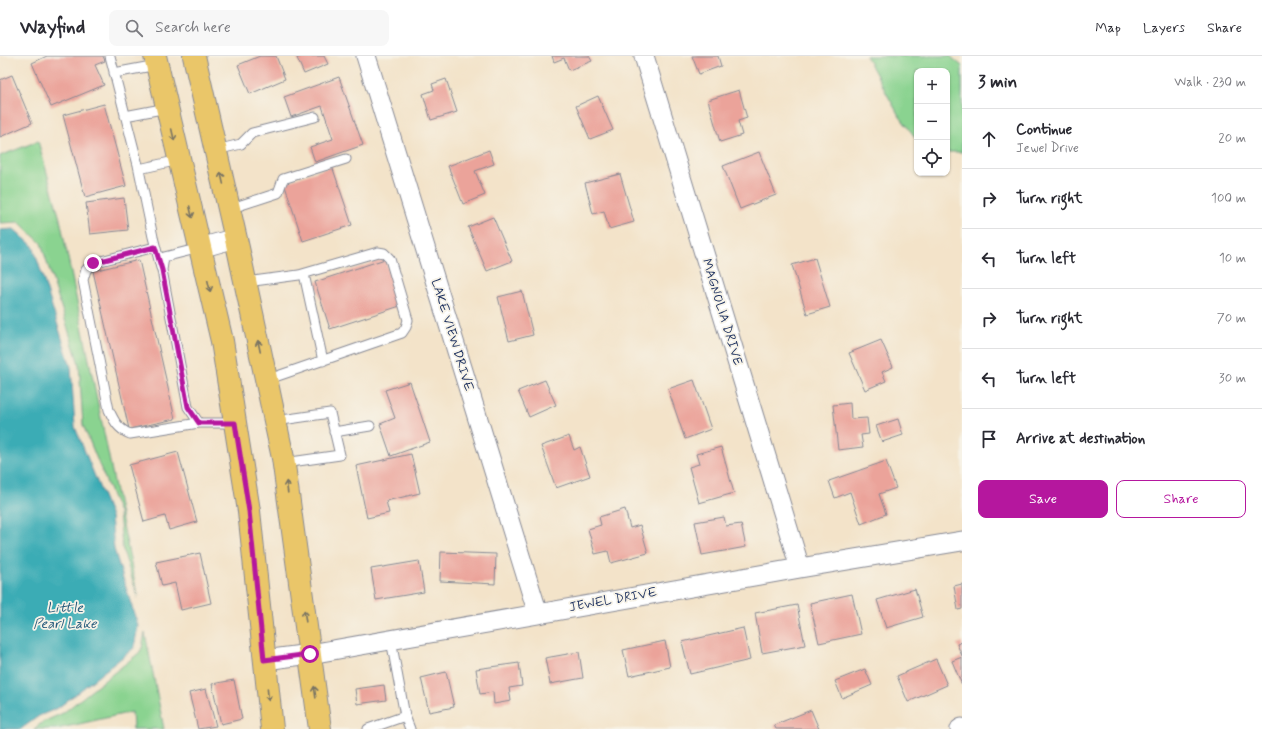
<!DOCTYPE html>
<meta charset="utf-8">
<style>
body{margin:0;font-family:Mynerve,sans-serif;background:#f7f7f7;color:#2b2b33}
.controls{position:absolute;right:12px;top:12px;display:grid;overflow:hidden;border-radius:8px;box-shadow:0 1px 3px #0004}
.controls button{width:36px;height:36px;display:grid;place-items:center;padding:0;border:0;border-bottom:1px solid #e1e1e2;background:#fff;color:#2b2b33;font:20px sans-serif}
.stop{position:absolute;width:12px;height:12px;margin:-9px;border:3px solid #b5179e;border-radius:50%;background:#fff}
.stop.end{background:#b5179e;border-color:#fff;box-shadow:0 1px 4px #0008}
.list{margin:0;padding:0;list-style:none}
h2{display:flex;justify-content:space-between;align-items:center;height:52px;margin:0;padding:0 16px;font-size:17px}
h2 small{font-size:13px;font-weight:400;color:#7c7c81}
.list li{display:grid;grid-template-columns:26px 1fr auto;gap:12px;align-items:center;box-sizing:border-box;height:60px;padding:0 16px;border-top:1px solid #e1e1e2}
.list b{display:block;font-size:15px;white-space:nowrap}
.list p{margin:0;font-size:13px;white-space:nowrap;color:#7c7c81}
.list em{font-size:13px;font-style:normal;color:#7c7c81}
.actions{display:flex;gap:8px;padding:12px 16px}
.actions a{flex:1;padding:9px 0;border:1px solid #b5179e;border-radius:8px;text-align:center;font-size:14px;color:#b5179e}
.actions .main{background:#b5179e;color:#fff}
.icon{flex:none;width:22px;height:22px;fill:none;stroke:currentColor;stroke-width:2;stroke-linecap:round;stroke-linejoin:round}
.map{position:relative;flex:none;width:962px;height:673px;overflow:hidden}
header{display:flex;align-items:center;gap:24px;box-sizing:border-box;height:56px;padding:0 20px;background:#fff;border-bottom:1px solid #e1e1e2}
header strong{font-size:19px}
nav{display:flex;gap:22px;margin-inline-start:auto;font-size:14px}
.search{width:280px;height:36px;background:#f7f7f7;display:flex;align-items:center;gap:10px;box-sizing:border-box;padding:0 14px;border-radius:8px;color:#7c7c81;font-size:15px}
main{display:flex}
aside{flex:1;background:#fff}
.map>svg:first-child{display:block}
</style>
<header>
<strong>Wayfind</strong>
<div class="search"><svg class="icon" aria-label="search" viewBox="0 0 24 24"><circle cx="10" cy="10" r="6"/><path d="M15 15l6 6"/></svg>Search here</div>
<nav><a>Map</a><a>Layers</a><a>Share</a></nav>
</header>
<main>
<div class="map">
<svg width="962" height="673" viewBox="0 0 962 673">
<rect width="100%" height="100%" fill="#f7f3e8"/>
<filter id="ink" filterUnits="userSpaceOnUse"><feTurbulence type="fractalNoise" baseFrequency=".025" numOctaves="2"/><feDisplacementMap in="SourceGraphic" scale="8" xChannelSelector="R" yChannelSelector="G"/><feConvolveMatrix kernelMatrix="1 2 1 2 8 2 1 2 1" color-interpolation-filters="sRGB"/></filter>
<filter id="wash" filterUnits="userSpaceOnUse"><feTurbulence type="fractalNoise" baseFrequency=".012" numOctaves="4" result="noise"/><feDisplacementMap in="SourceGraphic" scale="16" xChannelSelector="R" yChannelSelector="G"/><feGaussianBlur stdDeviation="0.9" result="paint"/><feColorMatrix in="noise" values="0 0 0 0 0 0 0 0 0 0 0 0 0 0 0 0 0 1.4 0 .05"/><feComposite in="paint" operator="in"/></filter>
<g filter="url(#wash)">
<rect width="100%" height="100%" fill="#f3e3c9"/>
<path fill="#8ad390" stroke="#528177" d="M866 0H950L962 10V96H947V15H917V84L898 58Z
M38 85 60 163 138 542 122 491 119 457 83 369 79 308 41 187 19 166 0 167V100Z
M145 577 164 673H133L132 656 57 673H34L43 666 63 657 139 597 142 592Z"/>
<path fill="#3aacb5" stroke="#2a6e8a" d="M14 173 33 190 71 311 75 371 111 460 114 493 138 570 134 592 58 652 39 660 21 673H0V174Z"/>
<g id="blocks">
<path fill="#eba39a" d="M47 0H103L105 5 95 9 104 29 51 51 32 7Z
M260 0H276L285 23 250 38 238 9Z
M302 0H324L328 8 304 18 297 2Z
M552 0H589L592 5 569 14 564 2 554 6Z
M692 0H718L721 10 699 18Z
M12 19 32 67 0 81V24Z
M339 21 363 89 315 106 310 91 333 83 322 50 291 61 284 41Z
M446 23 457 56 431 64 423 38 434 34 432 28Z
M739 34 747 62 738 65 742 79 720 86 708 44Z
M598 40 613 74 590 83 576 50Z
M104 48 126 130 85 141 63 59Z
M489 94 494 108 475 115 485 139 463 148 448 110Z
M759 96 776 139 740 153 723 110Z
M332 110 352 169 303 185 284 127Z
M620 118 634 166 609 173 604 155 593 158 585 127Z
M124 142 128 174 90 178 86 147Z
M493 161 512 205 487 215 468 171Z
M815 202 830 251 807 258 792 209Z
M385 203 400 250 330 273 315 226Z
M139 204 175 363 129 373 93 215Z
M522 235 533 279 509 285 498 241Z
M881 284 893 311 882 316 886 325 865 334 849 297Z
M545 324 556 349 529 361 518 335Z
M694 324 711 373 685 383 668 333Z
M410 326 430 386 391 400 380 368 395 362 385 334Z
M850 347 851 363 867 362 869 378 861 379 863 391 838 394 833 349Z
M898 363 903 379 882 386 876 370Z
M569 380 574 394 580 391 590 420 556 432 541 390Z
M721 391 734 437 699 447 689 411 699 408 696 398Z
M178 396 197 466 169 474 165 460 144 466 129 409Z
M411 398 420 437 386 445 389 457 367 462 356 410Z
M886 405 896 432 879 438 886 458 861 468 850 436 835 442 829 425Z
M625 453 630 472 640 469 648 497 611 507 608 495 595 498 588 473 601 469 599 461Z
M724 461 726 470 741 468 746 491 702 499 695 466Z
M441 496 496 498 495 528 440 525Z
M200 497 211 547 181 554 175 527 162 530 156 506Z
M419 505 424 536 376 544 371 513Z
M962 528V553L958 554 954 530Z
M915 533 923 561 886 572 877 544Z
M852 538 861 578 819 587 810 547Z
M797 549 805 589 762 597 755 557Z
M743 572 750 604 690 618 682 586Z
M665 585 670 611 629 620 623 594Z
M962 586V600L957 588Z
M579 596 583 622 550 628 545 602Z
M962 601V629L952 605Z
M936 603 947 629 908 646 897 620Z
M519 607 522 630 509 632 511 645 494 648 493 636 480 638 476 613Z
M865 613 872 629 842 642 835 625Z
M446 616 454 651 429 656 421 622Z
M234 624 242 663 221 668 212 628Z
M384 629 386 644 357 648 355 633Z
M206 633 216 670 198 673 189 637Z
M811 654 819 673H776L774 669Z"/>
</g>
</g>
<g filter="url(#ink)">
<use href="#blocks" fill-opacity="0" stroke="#878994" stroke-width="1"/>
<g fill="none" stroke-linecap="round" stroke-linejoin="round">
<g stroke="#878994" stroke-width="11">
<path id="lane" d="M110 0 138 109 153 181 161 212
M114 17 157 9
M125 60 167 52
M216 94 241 88 252 77 315 61
M139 113 179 104
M229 153 278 137 283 123 346 103
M155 191 93 207 86 214 83 224 109 354C114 365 118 373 130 378L199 367
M200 192 164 201 162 214 188 351 199 367H235
M304 218 323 305
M246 226 299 219 378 196 384 197 390 203 408 264 406 271 402 277 266 324
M275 365 330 357 340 399 284 407
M334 376 370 370
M391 584 405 660 410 673
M368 673 405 660"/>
</g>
<g stroke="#878994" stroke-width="21">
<path id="street" d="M366 0 538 558
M644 0 800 512
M200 192 236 182
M265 604 310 598 800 512 962 485
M960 673 962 672"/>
</g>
<g stroke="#878994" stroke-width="24">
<path id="primary" d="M155 0 222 285 249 455 272 673
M194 0 238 192 283 402 320 673"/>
</g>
<use href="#lane" stroke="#fff" stroke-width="9"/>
<use href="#street" stroke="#fff" stroke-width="19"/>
<use href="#primary" stroke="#eac669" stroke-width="22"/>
</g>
<defs><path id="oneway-shaft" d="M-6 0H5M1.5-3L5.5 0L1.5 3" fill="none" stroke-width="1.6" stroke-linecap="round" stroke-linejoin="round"/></defs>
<g stroke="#787363">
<use href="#oneway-shaft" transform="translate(173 79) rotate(77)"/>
<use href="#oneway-shaft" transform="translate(222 122) rotate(-103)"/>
<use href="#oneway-shaft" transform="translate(191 156) rotate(77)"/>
<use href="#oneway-shaft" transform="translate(209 230) rotate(77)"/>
<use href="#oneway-shaft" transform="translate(259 290) rotate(-102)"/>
<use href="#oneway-shaft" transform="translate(287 431) rotate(-98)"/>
<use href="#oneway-shaft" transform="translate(305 560) rotate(-98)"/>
<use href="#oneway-shaft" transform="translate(315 636) rotate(-98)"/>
<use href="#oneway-shaft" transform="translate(268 639) rotate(84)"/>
</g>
</g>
<g fill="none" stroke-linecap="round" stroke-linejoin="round" filter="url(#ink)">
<path stroke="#b5179e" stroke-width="5" d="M93 207 155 191 162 214 188 351 199 367H235L249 455 264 604 310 598"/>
</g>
<g text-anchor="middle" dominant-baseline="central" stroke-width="3.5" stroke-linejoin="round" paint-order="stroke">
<g font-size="13" fill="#1b2f5e" stroke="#f7f3e8">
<text transform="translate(722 256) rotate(73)">MAGNOLIA DRIVE</text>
<text transform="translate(452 279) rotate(73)">LAKE VIEW DRIVE</text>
<text transform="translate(613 544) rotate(-10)">JEWEL DRIVE</text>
</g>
<g font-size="14" font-style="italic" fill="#265b7c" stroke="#f7f3e8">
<text x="65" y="552">Little<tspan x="65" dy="16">Pearl Lake</tspan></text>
</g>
</g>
</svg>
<div class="controls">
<button>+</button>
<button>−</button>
<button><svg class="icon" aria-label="locate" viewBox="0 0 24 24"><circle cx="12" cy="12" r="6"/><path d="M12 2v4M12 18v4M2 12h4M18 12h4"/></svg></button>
</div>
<div class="stop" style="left:310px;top:598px"></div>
<div class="stop end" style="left:93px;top:207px"></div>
</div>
<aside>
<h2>3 min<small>Walk · 230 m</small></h2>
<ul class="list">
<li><svg class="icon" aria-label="ahead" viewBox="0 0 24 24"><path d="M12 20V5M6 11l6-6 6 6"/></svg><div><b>Continue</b><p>Jewel Drive</p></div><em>20 m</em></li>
<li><svg class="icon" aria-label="right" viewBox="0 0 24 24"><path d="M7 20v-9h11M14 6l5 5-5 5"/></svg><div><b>Turn right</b></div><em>100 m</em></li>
<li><svg class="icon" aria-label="left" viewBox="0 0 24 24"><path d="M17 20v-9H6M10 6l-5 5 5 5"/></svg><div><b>Turn left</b></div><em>10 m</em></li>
<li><svg class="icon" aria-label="right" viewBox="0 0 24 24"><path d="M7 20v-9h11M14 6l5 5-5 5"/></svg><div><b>Turn right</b></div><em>70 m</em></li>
<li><svg class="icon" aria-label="left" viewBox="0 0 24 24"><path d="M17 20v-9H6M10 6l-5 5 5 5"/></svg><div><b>Turn left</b></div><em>30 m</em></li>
<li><svg class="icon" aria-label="arrive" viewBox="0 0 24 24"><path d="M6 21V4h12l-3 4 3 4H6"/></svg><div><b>Arrive at destination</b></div></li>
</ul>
<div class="actions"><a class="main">Save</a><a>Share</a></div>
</aside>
</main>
